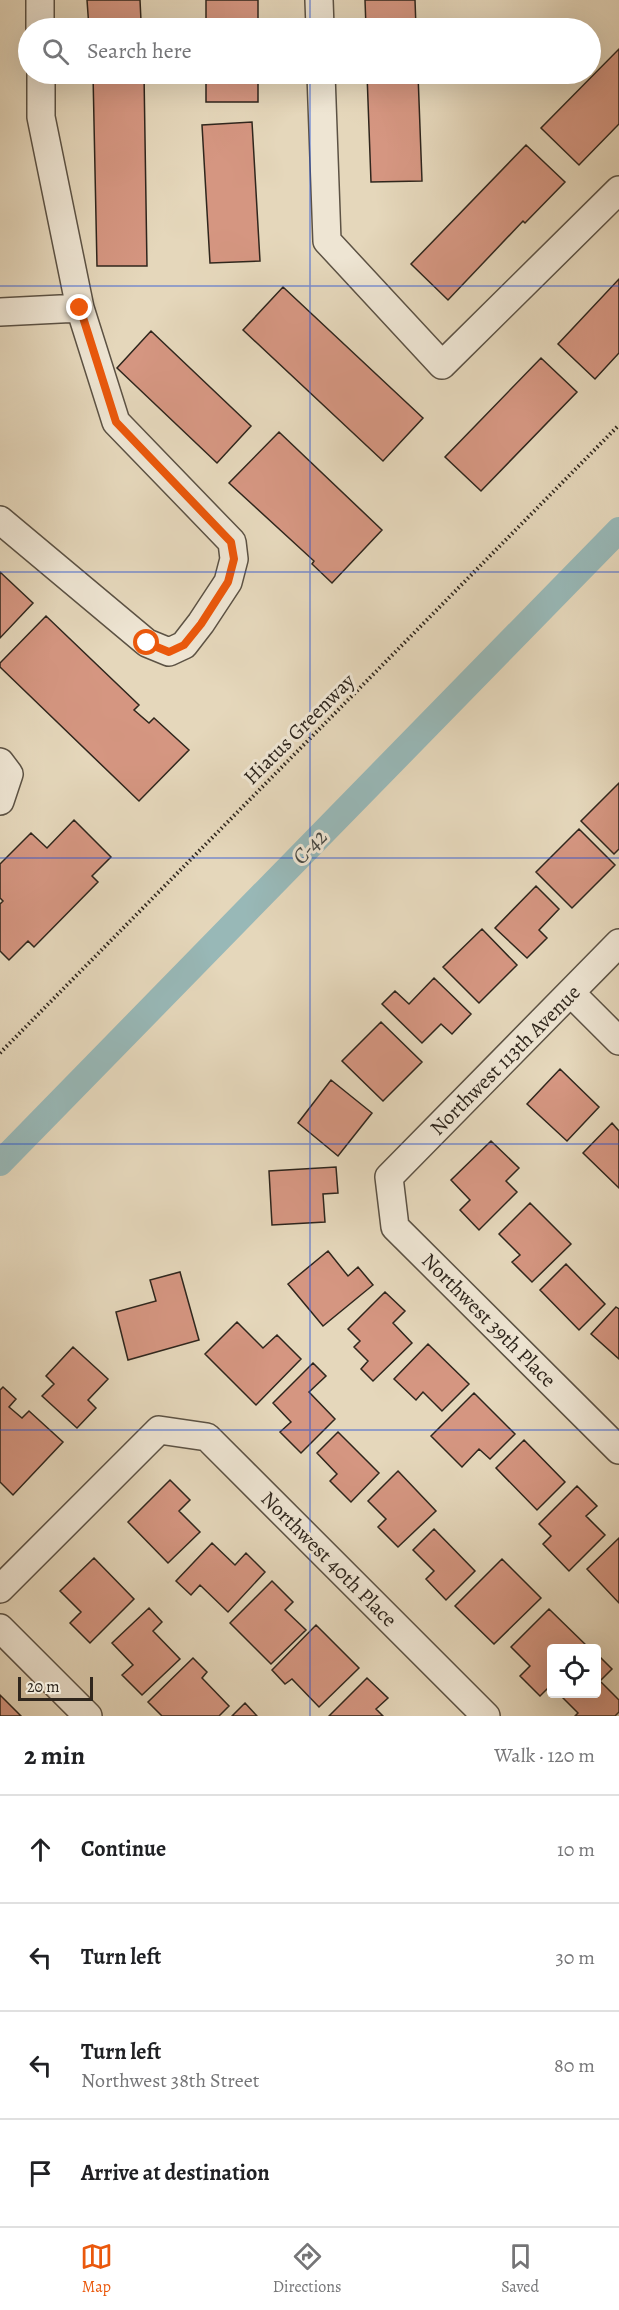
<!DOCTYPE html>
<meta charset="utf-8">
<style>
body{margin:0;font-family:Alegreya,serif;background:#f2f2f2;color:#202124}
.controls{position:absolute;right:18px;bottom:18px;display:grid;overflow:hidden;border-radius:6px;box-shadow:0 6px 24px #0002}
.controls button{width:54px;height:54px;display:grid;place-items:center;padding:0;border:0;border-bottom:2px solid #e0e0e0;background:#fff;color:#202124;font:30px sans-serif}
.scale{position:absolute;left:18px;bottom:15px;width:75px;box-sizing:border-box;padding-left:6px;border:3px solid #2f261d;border-top:0;font-size:16px;line-height:21px;white-space:nowrap;color:#2f261d;-webkit-text-stroke:4px #eee5d3;paint-order:stroke}
.stop{position:absolute;width:18px;height:18px;margin:-14px;border:4px solid #ea580c;border-radius:50%;background:#fff}
.stop.end{background:#ea580c;border-color:#fff;box-shadow:0 2px 6px #0008}
.list{margin:0;padding:0;list-style:none}
h2{display:flex;justify-content:space-between;align-items:center;height:78px;margin:0;padding:0 24px;font-size:26px}
h2 small{font-size:20px;font-weight:400;color:#757577}
.list li{display:grid;grid-template-columns:39px 1fr auto;gap:18px;align-items:center;box-sizing:border-box;height:108px;padding:0 24px;border-top:2px solid #e0e0e0}
.list b{display:block;font-size:22px;white-space:nowrap}
.list p{margin:0;font-size:20px;white-space:nowrap;color:#757577}
.list em{font-size:20px;font-style:normal;color:#757577}
.icon{flex:none;width:33px;height:33px;fill:none;stroke:currentColor;stroke-width:2;stroke-linecap:round;stroke-linejoin:round}
.map{position:relative;flex:none;width:619px;height:1716px;overflow:hidden}
.search{position:absolute;background:#fff;box-shadow:0 6px 24px #0002;left:18px;right:18px;top:18px;height:66px;display:flex;align-items:center;gap:15px;box-sizing:border-box;padding:0 21px;border-radius:33px;color:#757577;font-size:22px}
.sheet{height:510px;background:#fff}
nav{display:flex;justify-content:space-around;align-items:center;box-sizing:border-box;height:84px;border-top:2px solid #e0e0e0;background:#fff;font-size:16px;color:#757577}
nav a{display:grid;justify-items:center;gap:3px}
nav .on{color:#ea580c}
.map>svg:first-child{display:block}
</style>
<div class="map">
<svg width="619" height="1716" viewBox="0 0 619 1716">
<rect width="100%" height="100%" fill="#e5d7bb"/>
<filter id="stains"><feTurbulence type="fractalNoise" baseFrequency=".00333" numOctaves="4"/><feColorMatrix values="0 0 0 0 .2 0 0 0 0 .09 0 0 0 0 .02 0 0 0 .5 -.17"/></filter>
<radialGradient id="worn" r=".72"><stop offset=".6" stop-color="#630" stop-opacity="0"/><stop offset="1" stop-color="#630" stop-opacity=".3"/></radialGradient>
<g fill="none" stroke-linecap="round" stroke-linejoin="round">
<path stroke="#98b8b7" stroke-width="26" d="M0 1163 619 530"/>
</g>
<path fill="#d59681" stroke="#2f261d" stroke-width="1.5" d="M87 0H140L141 21H133V28H89Z
M206 0H258V28H206Z
M365 0H415L416 28H366Z
M619 49V124L579 165 541 128Z
M93 74H144L147 266H97Z
M206 74H258V102H206Z
M367 74H418L422 181 371 182Z
M252 122 260 261 210 263 202 125Z
M526 145 565 182 525 223 523 221 448 300 411 264Z
M619 279V353L595 379 558 344Z
M283 287 423 418 383 461 243 330Z
M151 331 251 426 217 463 117 368Z
M541 358 577 392 481 491 445 457Z
M279 432 382 530 332 583 312 564 314 561 229 483Z
M0 572 33 603 0 638Z
M46 616 139 705 134 710 149 723 154 718 189 750 139 801 0 667V663Z
M619 783V849L614 854 581 821Z
M74 820 111 857 92 876 98 882 34 947 28 941 9 960 0 951V904L3 901 0 898V864L31 833 47 848Z
M579 829 615 865 572 908 536 872Z
M536 886 559 909 539 930 547 938 527 958 495 928Z
M482 929 517 965 479 1003 443 967Z
M434 978 471 1014 452 1034 441 1024 422 1043 382 1004 395 991 409 1004Z
M381 1022 422 1062 383 1101 342 1061Z
M560 1069 599 1107 567 1141 527 1104Z
M331 1080 372 1113 338 1156 298 1123Z
M612 1123 619 1131V1188L583 1153Z
M491 1141 519 1168 506 1181 517 1192 479 1230 460 1210 470 1200 451 1180Z
M336 1167 338 1193 323 1194 325 1222 272 1225 269 1171Z
M530 1203 571 1244 532 1282 512 1262 520 1255 499 1234Z
M328 1251 348 1276 358 1267 373 1285 323 1326 288 1284Z
M566 1264 605 1304 579 1330 540 1290Z
M180 1272 199 1340 128 1360 116 1312 156 1301 150 1280Z
M385 1292 405 1311 393 1323 412 1343 373 1381 361 1369 368 1361 354 1347 360 1341 348 1329Z
M616 1307 619 1309V1359L591 1334Z
M237 1322 263 1348 277 1335 301 1359 256 1405 205 1354Z
M428 1344 469 1384 442 1411 423 1392 416 1400 394 1379Z
M73 1347 108 1379 88 1400 96 1408 77 1428 42 1396 54 1384 46 1376Z
M313 1363 326 1376 309 1392 335 1419 301 1453 280 1432 291 1422 273 1403Z
M3 1387 16 1399 9 1407 22 1418 29 1411 63 1442 13 1495 0 1482V1390Z
M474 1393 515 1434 490 1459 479 1449 462 1467 431 1436Z
M338 1432 379 1473 351 1502 330 1481 337 1474 317 1453Z
M524 1440 565 1482 537 1510 496 1468Z
M398 1471 436 1511 398 1547 378 1527 386 1519 368 1501Z
M170 1480 190 1500 179 1511 200 1532 168 1563 128 1522Z
M577 1486 597 1506 586 1516 605 1535 569 1571 543 1544 551 1536 539 1524Z
M434 1529 475 1571 446 1600 426 1579 434 1571 413 1550Z
M619 1538V1603L587 1569Z
M212 1543 235 1565 246 1553 265 1572 228 1612 200 1585 191 1595 176 1581Z
M94 1558 134 1599 90 1643 70 1623 81 1612 60 1591Z
M502 1559 541 1598 494 1644 455 1606Z
M272 1581 293 1602 285 1610 306 1630 271 1664 230 1623Z
M149 1608 162 1622 153 1631 180 1659 142 1695 122 1675 133 1665 112 1643Z
M549 1609 588 1647 552 1648V1684L540 1696 520 1676 530 1666 511 1647Z
M316 1625 359 1668 319 1707 292 1679 285 1684 272 1670Z
M599 1656 612 1669 600 1681 619 1700V1712L615 1716H575L578 1713 560 1695 596 1694V1658Z
M193 1658 207 1672 202 1678 229 1706 219 1716H162L148 1702Z
M367 1678 388 1698 376 1709 383 1716H329Z
M0 1695 21 1716H0Z
M245 1703 257 1716H232Z"/>
<g fill="none" stroke-linecap="round" stroke-linejoin="round">
<g stroke="#5c5244" stroke-width="30">
<path id="minor" d="M40 0V28
M319 0 320 28
M321 74 327 241 442 365 619 190
M0 312 80 308
M0 520 147 643 169 652 184 645 201 623 228 582 234 559 232 542 116 422 80 308 41 117V74
M0 762 9 774 0 801
M619 943 389 1177 395 1227 619 1450
M571 993 619 1041
M0 1589 159 1430 207 1437 486 1716
M0 1628 88 1716"/>
</g>
<path stroke="#2f261d" stroke-width="4" stroke-dasharray="1.5 3" stroke-linecap="butt" d="M0 1053 619 425"/>
<use href="#minor" stroke="#eee5d3" stroke-width="27"/>
</g>
<g fill="none" stroke-linecap="round" stroke-linejoin="round">
<path stroke="#ea580c" stroke-width="8" d="M80 308 116 422 231 542 234 559 228 582 201 624 184 645 169 652 147 643"/>
</g>
<path fill="none" stroke="#1d4ed8" stroke-width="1.5" stroke-opacity="0.55" d="M310 0V28M310 74V1716M0 286H619M0 572H619M0 858H619M0 1144H619M0 1430H619"/>
<g text-anchor="middle" dominant-baseline="central" stroke-width="6" stroke-linejoin="round" paint-order="stroke">
<g font-size="21" fill="#2f261d" stroke="#eee5d3">
<text transform="translate(299 729) rotate(-45)">Hiatus Greenway</text>
<text transform="translate(505 1060) rotate(-45)">Northwest 113th Avenue</text>
<text transform="translate(489 1320) rotate(45)">Northwest 39th Place</text>
<text transform="translate(329 1559) rotate(45)">Northwest 40th Place</text>
</g>
<g font-size="22" font-style="italic" fill="#494a44" stroke="#eee5d3">
<text transform="translate(310 847) rotate(-46)">C-42</text>
</g>
</g>
<rect width="100%" height="100%" filter="url(#stains)"/>
<rect width="100%" height="100%" fill="url(#worn)"/>
</svg>
<div class="controls">
<button><svg class="icon" aria-label="locate" viewBox="0 0 24 24"><circle cx="12" cy="12" r="6"/><path d="M12 2v4M12 18v4M2 12h4M18 12h4"/></svg></button>
</div>
<div class="scale">20 m</div>
<div class="stop" style="left:147px;top:643px"></div>
<div class="stop end" style="left:80px;top:308px"></div>
<div class="search"><svg class="icon" aria-label="search" viewBox="0 0 24 24"><circle cx="10" cy="10" r="6"/><path d="M15 15l6 6"/></svg>Search here</div>
</div>
<section class="sheet">
<h2>2 min<small>Walk · 120 m</small></h2>
<ul class="list">
<li><svg class="icon" aria-label="ahead" viewBox="0 0 24 24"><path d="M12 20V5M6 11l6-6 6 6"/></svg><div><b>Continue</b></div><em>10 m</em></li>
<li><svg class="icon" aria-label="left" viewBox="0 0 24 24"><path d="M17 20v-9H6M10 6l-5 5 5 5"/></svg><div><b>Turn left</b></div><em>30 m</em></li>
<li><svg class="icon" aria-label="left" viewBox="0 0 24 24"><path d="M17 20v-9H6M10 6l-5 5 5 5"/></svg><div><b>Turn left</b><p>Northwest 38th Street</p></div><em>80 m</em></li>
<li><svg class="icon" aria-label="arrive" viewBox="0 0 24 24"><path d="M6 21V4h12l-3 4 3 4H6"/></svg><div><b>Arrive at destination</b></div></li>
</ul>
</section>
<nav>
<a class="on"><svg class="icon" aria-label="map" viewBox="0 0 24 24"><path d="M3 6l6-2 6 2 6-2v14l-6 2-6-2-6 2zM9 4v14M15 6v14"/></svg>Map</a>
<a><svg class="icon" aria-label="directions" viewBox="0 0 24 24"><path d="M12 3l9 9-9 9-9-9zM9 14v-3h6M13 9l2 2-2 2"/></svg>Directions</a>
<a><svg class="icon" aria-label="saved" viewBox="0 0 24 24"><path d="M7 4h10v16l-5-4-5 4z"/></svg>Saved</a>
</nav>
